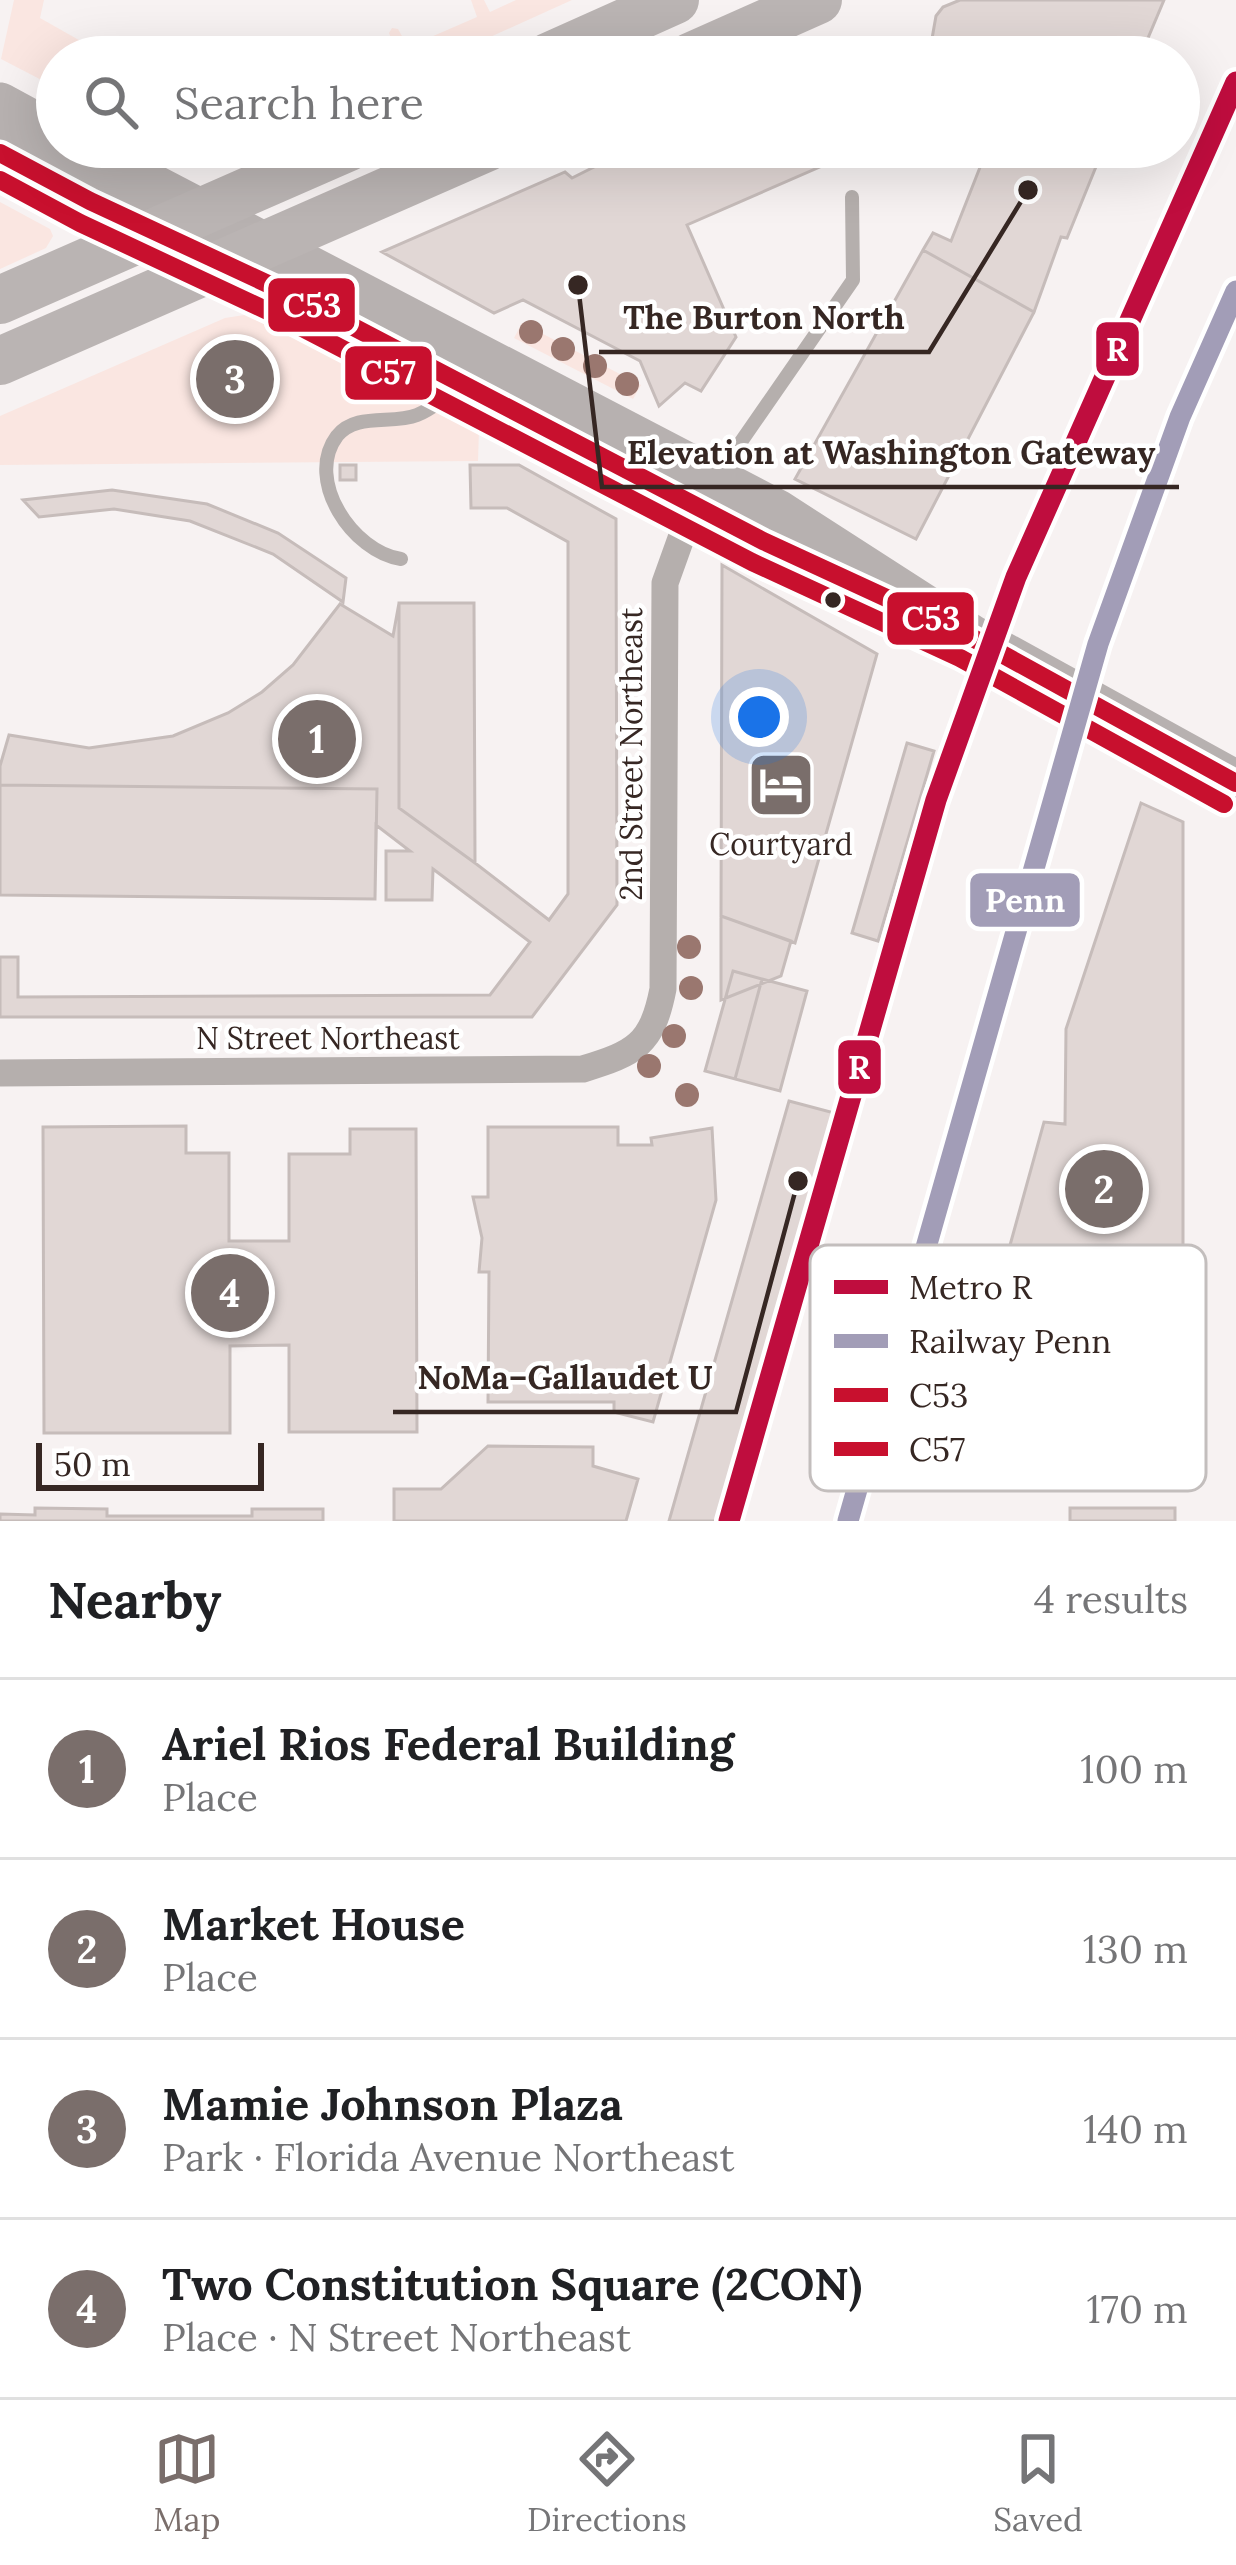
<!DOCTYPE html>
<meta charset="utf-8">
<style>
body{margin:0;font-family:Lora,serif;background:#f6f6f6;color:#202124}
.scale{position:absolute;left:36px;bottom:30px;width:228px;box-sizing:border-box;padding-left:12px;border:6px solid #362723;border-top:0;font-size:33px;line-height:42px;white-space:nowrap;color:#362723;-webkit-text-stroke:9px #fff;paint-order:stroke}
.you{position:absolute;left:759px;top:717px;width:42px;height:42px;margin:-30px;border:9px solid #fff;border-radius:50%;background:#1a73e8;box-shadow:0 0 0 18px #1a73e833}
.badge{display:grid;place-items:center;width:78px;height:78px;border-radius:50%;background:#7a6e6b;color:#fff;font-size:39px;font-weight:700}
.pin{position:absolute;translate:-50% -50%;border:6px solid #fff;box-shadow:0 3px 12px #0006}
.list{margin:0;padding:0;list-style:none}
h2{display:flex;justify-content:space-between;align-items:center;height:156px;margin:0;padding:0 48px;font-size:51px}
h2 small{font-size:39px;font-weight:400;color:#757577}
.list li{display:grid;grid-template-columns:78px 1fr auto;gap:36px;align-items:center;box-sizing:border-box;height:180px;padding:0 48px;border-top:3px solid #e0e0e0}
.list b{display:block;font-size:45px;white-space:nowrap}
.list p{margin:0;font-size:39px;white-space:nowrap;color:#757577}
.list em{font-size:39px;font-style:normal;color:#757577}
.icon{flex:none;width:66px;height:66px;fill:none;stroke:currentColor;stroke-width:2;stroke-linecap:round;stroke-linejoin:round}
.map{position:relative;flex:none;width:1236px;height:1521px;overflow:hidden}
.search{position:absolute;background:#fff;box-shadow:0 12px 48px #0002;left:36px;right:36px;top:36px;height:132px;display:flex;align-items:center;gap:30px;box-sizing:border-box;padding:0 42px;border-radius:66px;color:#757577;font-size:45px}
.sheet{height:876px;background:#fff}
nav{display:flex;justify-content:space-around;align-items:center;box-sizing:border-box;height:168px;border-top:3px solid #e0e0e0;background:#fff;font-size:33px;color:#757577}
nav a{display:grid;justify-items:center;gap:6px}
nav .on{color:#7a6e6b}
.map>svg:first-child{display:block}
</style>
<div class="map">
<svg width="1236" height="1521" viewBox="0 0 1236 1521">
<rect width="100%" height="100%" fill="#f7f2f2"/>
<path fill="#fae6e1" d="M14 0H44L40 18 109 57H57V88L1 59Z
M471 0H484L490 12 516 0H572L446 57H386L396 52 389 33 392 28 398 29 408 47 477 17Z
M0 202 50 229 53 236 46 248 0 269Z
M251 314 276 322 479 429 478 461 0 465V416L225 318Z
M522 323 641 385 633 399 514 338Z"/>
<path fill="#e1d7d5" stroke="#c6bcba" stroke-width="3" d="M960 0H1164L1140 57H974L930 50 936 16 943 7Z
M634 147H831V162L687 225 736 337 701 391 685 383 659 406 640 361 523 300 494 313 382 252 565 172 572 178Z
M988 147H1104L1067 238 1061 237 1034 312 923 250 933 233 951 241Z
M923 250 1034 312 916 539 795 479Z
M340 465H356V480H340Z
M470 465H519L616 519 617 905 532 1017H0V957H18V997L490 995 530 942 433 869 432 900H386V851H410L376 825 375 899 0 895V766L9 735 89 748 173 736 228 713 262 692 293 665 340 604 393 636 399 603H474L475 863 549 920 568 894V542L507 508H471Z
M112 490 207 504 278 533 346 578 343 602 273 554 190 521 114 509 39 517 23 500Z
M722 565 877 654 795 943 721 916Z
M399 603H474L475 863 399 808Z
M907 743 934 751 878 941 852 933Z
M0 785 377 789 375 899 0 895Z
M1141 803 1183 822V1263L1146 1262V1254H1119L1094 1352 1159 1368 1174 1437 990 1487 985 1469 966 1474 948 1470 1044 1122 1065 1124 1066 1029Z
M721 916 791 941 781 976 721 1000Z
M733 971 762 979 735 1079 705 1071Z
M762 979 807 991 780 1091 735 1079Z
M789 1101 842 1115 727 1521H669Z
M186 1126V1153H229V1241H289V1154H350V1129H416L417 1432H289V1345L230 1346V1433H44L43 1127Z
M488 1127H618V1145H652L651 1138 712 1128 716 1200 653 1422 614 1412V1402H488L489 1272H479L482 1238 473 1197H488Z
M488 1446 593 1447V1466L638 1479 626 1521H394V1489H441Z
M35 1508 107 1509V1516H252V1509H323V1521H0V1514L35 1515Z
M1070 1508H1175V1521H1070Z"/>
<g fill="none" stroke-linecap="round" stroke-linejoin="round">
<path stroke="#b5afad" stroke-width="14" d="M718 475 853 280 852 197
M401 559C353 552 304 480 337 436 356 412 392 425 417 415 432 409 444 398 456 387"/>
<path stroke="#b5afad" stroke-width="27" d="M0 1073 583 1069C635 1053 652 1045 663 989L665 583 684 530 707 493"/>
<path stroke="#b7b1b0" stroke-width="45" d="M0 105 57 136
M77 147 777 512 971 637 1236 783
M0 153 90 201 298 298 821 568"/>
<path stroke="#bab4b3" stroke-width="48" d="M548 57 675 0
M690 57 818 0
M0 300 349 147
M0 361 488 147"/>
<g stroke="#fff" stroke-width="27">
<path id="bus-1" d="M0 153 90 201 298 298 763 541 971 637 1236 783"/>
</g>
<g stroke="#fff" stroke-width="27">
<path id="bus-2" d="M0 180 80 223 287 320 752 562 960 658 1224 804"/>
</g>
<use href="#bus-1" stroke="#c8102e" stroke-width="18"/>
<use href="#bus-2" stroke="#c8102e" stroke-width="18"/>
<g stroke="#fff" stroke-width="30">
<path id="rail-1" d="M848 1521 1098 644 1180 417 1236 291"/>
</g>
<use href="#rail-1" stroke="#a29db7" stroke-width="21"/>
<g stroke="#fff" stroke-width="30">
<path id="metro-1" d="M729 1521 936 800 1016 577 1236 82"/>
</g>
<use href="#metro-1" stroke="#bf0d3e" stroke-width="21"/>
</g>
<g fill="#9a776f">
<circle cx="531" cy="332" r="12"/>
<circle cx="563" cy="349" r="12"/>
<circle cx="595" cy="366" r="12"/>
<circle cx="627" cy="384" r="12"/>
<circle cx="689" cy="947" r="12"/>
<circle cx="691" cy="988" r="12"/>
<circle cx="674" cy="1036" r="12"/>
<circle cx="649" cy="1066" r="12"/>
<circle cx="687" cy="1095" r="12"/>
</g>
<defs>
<g id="hotel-square" transform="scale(3.45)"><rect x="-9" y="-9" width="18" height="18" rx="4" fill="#7a6e6b" stroke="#fff"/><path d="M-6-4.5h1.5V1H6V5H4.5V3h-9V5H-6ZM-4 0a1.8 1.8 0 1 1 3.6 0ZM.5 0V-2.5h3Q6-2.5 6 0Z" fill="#fff"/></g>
</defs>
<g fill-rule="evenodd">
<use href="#hotel-square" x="781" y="785"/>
</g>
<circle fill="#362723" stroke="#fff" stroke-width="4.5" cx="833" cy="600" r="10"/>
<g text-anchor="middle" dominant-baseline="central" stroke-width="9" stroke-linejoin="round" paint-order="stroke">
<g font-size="30" fill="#362723" stroke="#fff">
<text transform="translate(631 754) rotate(-90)">2nd Street Northeast</text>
<text x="328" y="1038">N Street Northeast</text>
</g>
<g font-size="30" fill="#362723" stroke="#fff">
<text x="781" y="844">Courtyard</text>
</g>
</g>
<rect x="810" y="1245" width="396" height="246" rx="18" fill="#fff" stroke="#c3bebd" stroke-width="3"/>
<rect x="834" y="1280" width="54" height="14" fill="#bf0d3e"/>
<rect x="834" y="1334" width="54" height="14" fill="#a29db7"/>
<rect x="834" y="1388" width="54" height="14" fill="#c8102e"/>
<rect x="834" y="1442" width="54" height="14" fill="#c8102e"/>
<g font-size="33" fill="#362723">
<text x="909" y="1299">Metro R</text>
<text x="909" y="1353">Railway Penn</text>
<text x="909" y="1407">C53</text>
<text x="909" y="1461">C57</text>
</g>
<path fill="none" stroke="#362723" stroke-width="4.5" d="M1028 190L929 352H599M578 285L602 487H1179M798 1181L736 1412H393"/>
<g fill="#362723" stroke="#fff" stroke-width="4.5">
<circle cx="1028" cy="190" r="12"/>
<circle cx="578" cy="285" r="12"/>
<circle cx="798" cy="1181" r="12"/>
</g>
<g font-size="33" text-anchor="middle" font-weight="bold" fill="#362723" stroke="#fff" stroke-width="9" stroke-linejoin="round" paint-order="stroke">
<text x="764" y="329">The Burton North</text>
<text x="891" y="464">Elevation at Washington Gateway</text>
<text x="565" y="1389">NoMa–Gallaudet U</text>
</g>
<g stroke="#fff" stroke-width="4.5">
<rect x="266" y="276" width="91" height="58" rx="12" fill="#c8102e"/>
<rect x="1094" y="320" width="47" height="58" rx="12" fill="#bf0d3e"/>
<rect x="343" y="344" width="91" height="58" rx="12" fill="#c8102e"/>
<rect x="885" y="590" width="91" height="57" rx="12" fill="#c8102e"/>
<rect x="968" y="871" width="114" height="58" rx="12" fill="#a29db7"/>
<rect x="836" y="1038" width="47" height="58" rx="12" fill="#bf0d3e"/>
</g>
<g font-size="33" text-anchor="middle" font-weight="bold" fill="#fff">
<text x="312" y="317">C53</text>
<text x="1117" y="361">R</text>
<text x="388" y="384">C57</text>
<text x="931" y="630">C53</text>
<text x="1025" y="912">Penn</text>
<text x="859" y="1079">R</text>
</g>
</svg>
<div class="scale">50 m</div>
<div class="you"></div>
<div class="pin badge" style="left:317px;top:739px">1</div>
<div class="pin badge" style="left:1104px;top:1189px">2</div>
<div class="pin badge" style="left:235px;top:379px">3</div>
<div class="pin badge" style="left:230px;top:1293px">4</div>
<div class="search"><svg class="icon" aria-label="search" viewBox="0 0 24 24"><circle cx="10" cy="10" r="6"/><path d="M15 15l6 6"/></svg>Search here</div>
</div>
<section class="sheet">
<h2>Nearby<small>4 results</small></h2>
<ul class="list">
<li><span class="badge">1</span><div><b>Ariel Rios Federal Building</b><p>Place</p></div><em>100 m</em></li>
<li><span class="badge">2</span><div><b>Market House</b><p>Place</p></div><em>130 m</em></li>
<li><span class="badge">3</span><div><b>Mamie Johnson Plaza</b><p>Park · Florida Avenue Northeast</p></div><em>140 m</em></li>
<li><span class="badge">4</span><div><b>Two Constitution Square (2CON)</b><p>Place · N Street Northeast</p></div><em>170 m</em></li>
</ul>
</section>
<nav>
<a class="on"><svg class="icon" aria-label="map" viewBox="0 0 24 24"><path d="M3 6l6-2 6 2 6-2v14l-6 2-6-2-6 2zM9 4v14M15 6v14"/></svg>Map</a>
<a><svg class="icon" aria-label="directions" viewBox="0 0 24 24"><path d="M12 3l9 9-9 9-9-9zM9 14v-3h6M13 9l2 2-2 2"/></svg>Directions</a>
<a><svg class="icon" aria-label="saved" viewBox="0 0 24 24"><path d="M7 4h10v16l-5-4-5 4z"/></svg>Saved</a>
</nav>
